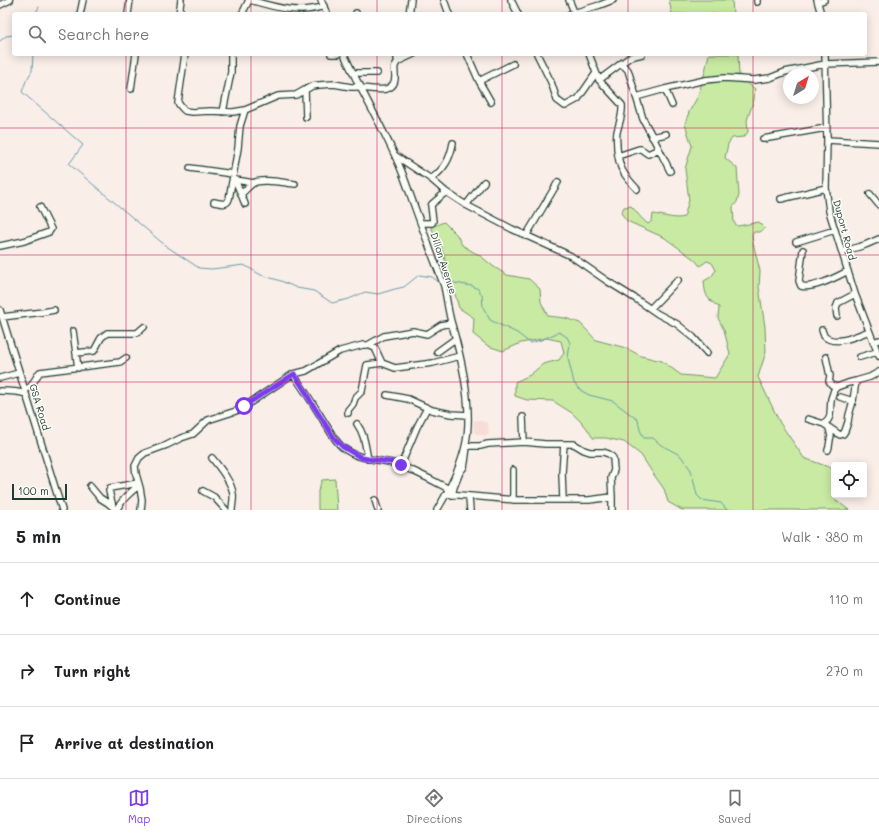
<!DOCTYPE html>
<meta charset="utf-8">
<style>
body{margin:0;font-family:Mali,sans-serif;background:#f6f6f6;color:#202124}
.controls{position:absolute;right:12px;bottom:12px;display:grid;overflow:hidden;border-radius:4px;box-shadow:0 2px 10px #0003}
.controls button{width:36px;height:36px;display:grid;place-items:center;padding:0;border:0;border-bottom:1px solid #e0e0e0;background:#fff;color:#202124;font:20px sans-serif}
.compass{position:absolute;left:783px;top:68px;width:36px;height:36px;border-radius:50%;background:#fff;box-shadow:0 2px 10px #0003;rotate:38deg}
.scale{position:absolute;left:12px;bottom:10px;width:55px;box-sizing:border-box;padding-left:4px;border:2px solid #1f3d34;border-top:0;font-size:11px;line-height:14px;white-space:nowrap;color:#1f3d34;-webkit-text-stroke:3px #fdfcf7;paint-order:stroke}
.stop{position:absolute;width:12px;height:12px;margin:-9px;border:3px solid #7c3aed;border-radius:50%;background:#fff}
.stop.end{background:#7c3aed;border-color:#fff;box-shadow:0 1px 4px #0008}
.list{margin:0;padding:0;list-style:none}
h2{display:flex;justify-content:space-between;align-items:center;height:52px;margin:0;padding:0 16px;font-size:17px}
h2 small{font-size:13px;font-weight:400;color:#757577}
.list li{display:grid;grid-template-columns:26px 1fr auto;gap:12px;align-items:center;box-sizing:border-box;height:72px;padding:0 16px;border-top:1px solid #e0e0e0}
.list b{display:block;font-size:15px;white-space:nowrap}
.list em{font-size:13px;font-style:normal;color:#757577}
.icon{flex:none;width:22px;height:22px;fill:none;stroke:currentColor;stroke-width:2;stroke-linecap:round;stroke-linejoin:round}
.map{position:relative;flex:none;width:879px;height:510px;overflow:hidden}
.search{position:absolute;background:#fff;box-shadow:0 2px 10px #0003;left:12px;right:12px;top:12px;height:44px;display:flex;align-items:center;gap:10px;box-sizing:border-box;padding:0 14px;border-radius:4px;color:#757577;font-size:15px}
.sheet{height:268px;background:#fff}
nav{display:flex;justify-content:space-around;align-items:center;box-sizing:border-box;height:56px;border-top:1px solid #e0e0e0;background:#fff;font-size:11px;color:#757577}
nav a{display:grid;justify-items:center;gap:2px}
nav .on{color:#7c3aed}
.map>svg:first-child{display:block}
</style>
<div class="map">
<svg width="879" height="510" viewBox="0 0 879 510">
<rect width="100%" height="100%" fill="#faeee8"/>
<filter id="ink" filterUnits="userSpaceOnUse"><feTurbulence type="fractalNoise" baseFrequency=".025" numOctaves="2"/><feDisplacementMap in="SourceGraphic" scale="8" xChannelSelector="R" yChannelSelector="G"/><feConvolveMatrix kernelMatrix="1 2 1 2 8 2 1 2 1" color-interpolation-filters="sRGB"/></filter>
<g filter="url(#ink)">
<path fill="#f7ddd6" d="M477 420 488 423 489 434 486 436 474 433 473 421Z"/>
<path fill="#c8eaa2" stroke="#74946b" d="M669 0H732L733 14H672Z
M709 54H738L739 77 755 89 754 100 747 120 748 132 744 137 732 138 728 144 725 158 737 168 739 195 737 202 733 207 734 223 738 226 759 222 765 228 760 232H754L752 235 753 243 760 271 759 287 765 327 766 352 758 377 780 423 804 458 834 469V495L833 498 849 510H682L668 502 664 489 652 472 641 455 624 442 606 438H593L586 427 572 413 553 401 527 400 515 396V382L530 375 543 364 559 360 564 353 561 341 546 338 521 343 503 351 488 346 473 334 474 318 459 308 441 246 431 227 444 222 457 235 462 245 475 253 478 254 494 267 507 275 529 279 540 289 541 302 548 316 565 318 580 323 596 340 626 348 641 356 662 361 681 375 715 378 730 354 724 330 718 318 719 307C707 299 705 296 704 281L711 277 716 270 712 263 707 261 700 266 695 260 665 238 627 221 621 213 624 207 631 206C637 212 641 219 648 224L652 221 653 214C663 215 675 220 684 217L689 200 685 169 692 146 685 124 689 112 697 98 703 80Z
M335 479 337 510H318V491L322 480Z"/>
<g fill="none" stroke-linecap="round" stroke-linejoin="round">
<path stroke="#669ca9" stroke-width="1" d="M35 14 39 7
M0 41 6 36 14 35
M33 54 32 71 26 81 22 92 83 145 69 164 166 246 199 268 212 269 244 265 261 275 281 281 297 288 314 291 332 303 349 299 365 292 378 294 395 289 404 287 419 275 432 277 440 283
M449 282 472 286 478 289 482 295 483 307 490 320 517 333 530 343 541 340 559 332 567 337 570 343 568 358 574 383 580 390 589 395 613 401 638 420 640 430 644 438H653L661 445 680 455 691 470 697 495 702 500 721 503 727 510"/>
<g stroke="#1f3d34" stroke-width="8">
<path id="minor" d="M250 0C274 7 300 15 324 6
M321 0 327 14
M444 0 449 14
M511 0 518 14
M569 0 575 14
M817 0 821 14
M757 2V0
M818 2 824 0
M0 5 10 0
M80 14 83 0
M128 14 130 0
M179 14 181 0
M242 14 249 0
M356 14V13
M409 14 411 0
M570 14 600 5 613 0
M185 54 178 103 182 108 185 111 192 112 210 111 233 112 245 110 278 96 296 95 312 86 319 85 334 84 351 87H356L360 85
M331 54H338
M344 54C362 94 386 132 402 172 411 196 419 220 428 243 433 258 439 272 444 286 447 299 448 312 452 325 462 360 474 411 465 447 460 468 448 492 437 510
M467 54 479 81 491 102
M537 54 551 82 557 100 565 106 578 99 596 73
M589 54 599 80 622 105C623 115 619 123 617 132 616 137 617 143 617 148 619 169 623 174 637 189
M825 54 827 140 826 188 829 211 855 294 879 356
M398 61H399L414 54
M353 73H377
M599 80 630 57 642 54
M479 81 513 64
M361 88C372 89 396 95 395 76 395 68 393 68 398 61L397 59 400 54
M131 89 136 54
M665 89 672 105
M305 90 306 117
M636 97 665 89 705 80 725 78 754 80 770 78 785 72 825 64 879 62
M223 112 231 72V55
M652 137 666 134
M763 139 826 128
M827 140 879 143
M659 149 670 171
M396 156 431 179 446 192 466 205 512 229 571 256 607 281 636 299 658 314 677 324 693 337 707 353
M618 156 639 149H641L648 154 659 149 643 119 628 70 625 67 620 64
M190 168 233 174
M233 177 235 180 242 181 254 183
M431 179C444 169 450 160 453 143
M235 180 241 194
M870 194 879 205
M781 199 826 188
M214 202C220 203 227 206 229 199L238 148 240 126 245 110
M245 204 241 194C245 191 249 186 253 183 263 178 284 183 295 184
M466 205 484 182
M421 223H432L433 221 431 206 432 204 446 192
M526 236 558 182
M796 242 835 230
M0 246 24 241 49 232 51 229 40 207
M803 250 799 281 801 286C814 289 836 277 848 271
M842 252 865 245 879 239
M651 308 678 280
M0 310 62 510
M837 316 836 308 838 303 855 294
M2 317 43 312 54 310
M822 330C822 331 824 335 824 336 835 347 858 335 869 331
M73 331 78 368
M873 342 879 340
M368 345 384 336 413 331 427 334 441 325 451 323
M437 352 455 339
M76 353 94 351 101 338 107 333H137L144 327
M826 357 830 376 829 381 832 385 837 387
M860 357 877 352
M293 374C304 389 313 404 323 420 329 429 334 440 342 447 361 462 379 458 400 465 404 466 407 469 411 470 424 476 436 482 449 489
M0 378 19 373
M25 390 31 386 39 373 40 372 120 362 126 358
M0 391C9 391 17 391 26 394
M387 395 408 399 432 410 451 414 468 415
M840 397 853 401
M348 413V410L353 404 355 398 362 391 367 365 382 363 395 368 433 363 460 356
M523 417 524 442
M808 419 824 424 828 420 830 416 831 399 834 390 837 387 848 383 856 381 870 377 879 372
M357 424C365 435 365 446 368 459
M824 424 840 435 843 434 845 431 848 422 849 415 853 401 856 381
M828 450C830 446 829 441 831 436L829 428
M212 458C219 467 232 482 233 494 234 499 232 505 232 510
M401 465 417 427 427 408
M90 486 100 498 108 503 116 510
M110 488 138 483
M109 491 113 507
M203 491 214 497 226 510
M448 494 516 500H589L612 497V510
M452 495 454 487 460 472 464 467 465 462 467 447 470 446H480L488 444 524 442 545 444H574L584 450 590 452H603L609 454 613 458 614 470 611 478 612 497
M469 497 470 510
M375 500 378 510
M513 500V470
M563 500 562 473 564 444
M117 510C119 503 132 490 139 486
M141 510 142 500 140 488 136 474 135 466 139 458 145 453 167 445 181 438 193 434 208 420 239 410 293 374 306 371 340 351 363 345H368L375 348 382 363"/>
</g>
<use href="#minor" stroke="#fdfcf7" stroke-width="5.5"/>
</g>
</g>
<g fill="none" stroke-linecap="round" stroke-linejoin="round" filter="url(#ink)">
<path stroke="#7c3aed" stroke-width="5" d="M244 406 294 374 304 389 311 402 329 430 335 439 343 447 362 458 368 459 391 462 401 465"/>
</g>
<path fill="none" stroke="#c2185b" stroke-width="1" stroke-opacity="0.55" d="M126 0V14M251 0V14M377 0V14M502 0V14M628 0V14M753 0V14M126 54V510M251 54V510M377 54V510M502 54V510M628 54V510M753 54V510M0 128H879M0 255H879M0 382H879"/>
<g text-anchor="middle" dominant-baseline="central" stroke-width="3" stroke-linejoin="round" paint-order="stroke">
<g font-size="10" fill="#1f3d34" stroke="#fdfcf7">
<text transform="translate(845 230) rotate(75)">Duport Road</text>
<text transform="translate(444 263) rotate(72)">Dillon Avenue</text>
<text transform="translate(40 407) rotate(73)">GSA Road</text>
</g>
</g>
</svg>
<div class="controls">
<button><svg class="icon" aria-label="locate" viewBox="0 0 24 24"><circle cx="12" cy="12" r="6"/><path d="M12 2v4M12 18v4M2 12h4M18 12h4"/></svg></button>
</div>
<svg class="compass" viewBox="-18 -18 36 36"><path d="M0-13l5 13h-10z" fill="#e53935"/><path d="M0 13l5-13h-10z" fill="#757577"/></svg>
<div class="scale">100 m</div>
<div class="stop" style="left:244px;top:406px"></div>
<div class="stop end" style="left:401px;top:465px"></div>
<div class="search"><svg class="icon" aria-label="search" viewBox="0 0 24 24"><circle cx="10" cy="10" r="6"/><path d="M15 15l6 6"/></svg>Search here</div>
</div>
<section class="sheet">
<h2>5 min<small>Walk · 380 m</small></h2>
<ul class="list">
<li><svg class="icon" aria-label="ahead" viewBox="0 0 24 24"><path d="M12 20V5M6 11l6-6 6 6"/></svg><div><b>Continue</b></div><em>110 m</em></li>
<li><svg class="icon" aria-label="right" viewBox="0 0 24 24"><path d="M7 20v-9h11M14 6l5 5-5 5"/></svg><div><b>Turn right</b></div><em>270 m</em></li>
<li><svg class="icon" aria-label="arrive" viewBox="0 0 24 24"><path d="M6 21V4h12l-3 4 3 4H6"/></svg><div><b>Arrive at destination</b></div></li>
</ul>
</section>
<nav>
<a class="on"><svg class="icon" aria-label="map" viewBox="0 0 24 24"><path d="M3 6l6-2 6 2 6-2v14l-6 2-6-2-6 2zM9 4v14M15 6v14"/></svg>Map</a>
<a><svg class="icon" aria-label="directions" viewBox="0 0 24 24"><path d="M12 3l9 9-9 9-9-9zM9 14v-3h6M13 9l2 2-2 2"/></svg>Directions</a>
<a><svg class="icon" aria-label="saved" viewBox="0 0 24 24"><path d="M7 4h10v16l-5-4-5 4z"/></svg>Saved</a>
</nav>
